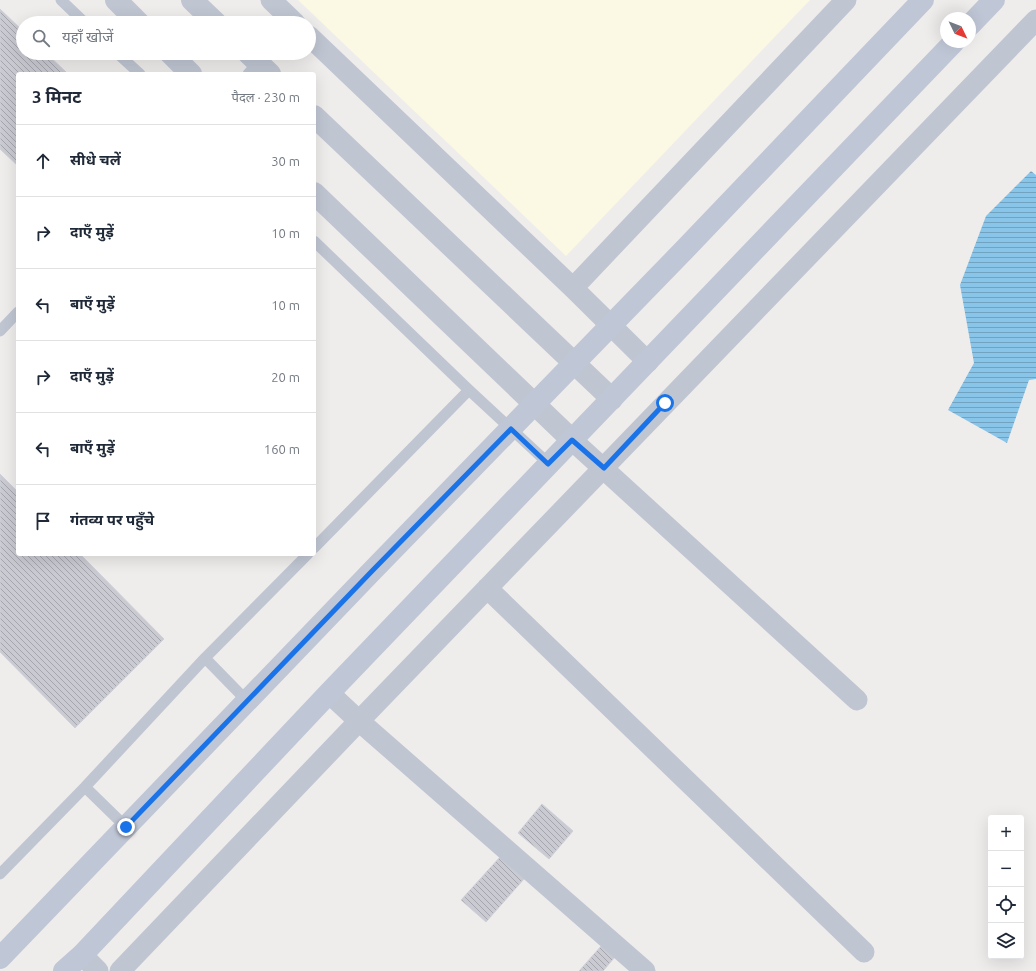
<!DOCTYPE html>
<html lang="hi">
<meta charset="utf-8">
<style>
body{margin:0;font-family:Ubuntu,"Noto Sans Devanagari",sans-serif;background:#f2f2f3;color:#1f2937}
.controls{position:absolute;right:12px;bottom:12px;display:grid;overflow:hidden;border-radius:4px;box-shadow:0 4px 16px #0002}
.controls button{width:36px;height:36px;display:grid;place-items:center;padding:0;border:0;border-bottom:1px solid #e0e1e3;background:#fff;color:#1f2937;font:20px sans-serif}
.compass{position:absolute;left:940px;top:12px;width:36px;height:36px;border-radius:50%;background:#fff;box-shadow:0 4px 16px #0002;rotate:133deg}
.stop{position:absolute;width:12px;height:12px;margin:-9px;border:3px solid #1a73e8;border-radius:50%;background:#fff}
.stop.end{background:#1a73e8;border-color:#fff;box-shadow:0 1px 4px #0008}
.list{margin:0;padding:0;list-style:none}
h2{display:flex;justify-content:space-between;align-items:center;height:52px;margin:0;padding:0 16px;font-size:17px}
h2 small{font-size:13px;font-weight:400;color:#747a83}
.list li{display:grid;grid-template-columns:26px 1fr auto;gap:12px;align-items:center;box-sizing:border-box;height:72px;padding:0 16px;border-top:1px solid #e0e1e3}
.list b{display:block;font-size:15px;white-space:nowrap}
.list em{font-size:13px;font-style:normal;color:#747a83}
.icon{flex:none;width:22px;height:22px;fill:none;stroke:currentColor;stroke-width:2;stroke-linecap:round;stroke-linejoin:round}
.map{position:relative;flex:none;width:1036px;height:971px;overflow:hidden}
.search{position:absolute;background:#fff;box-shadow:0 4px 16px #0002;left:16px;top:16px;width:300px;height:44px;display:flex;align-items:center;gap:10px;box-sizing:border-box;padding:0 14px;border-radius:22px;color:#747a83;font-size:15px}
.panel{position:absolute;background:#fff;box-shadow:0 4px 16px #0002;left:16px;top:72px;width:300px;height:484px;border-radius:4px}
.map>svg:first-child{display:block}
</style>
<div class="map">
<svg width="1036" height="971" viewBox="0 0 1036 971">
<defs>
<pattern id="water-rules" width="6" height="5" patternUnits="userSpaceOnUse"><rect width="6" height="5" fill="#88c5e9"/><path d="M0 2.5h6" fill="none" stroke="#71a2c0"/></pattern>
<pattern id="building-back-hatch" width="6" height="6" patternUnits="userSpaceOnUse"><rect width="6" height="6" fill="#c9cad2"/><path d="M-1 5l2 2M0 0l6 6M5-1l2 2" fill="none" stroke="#a5a6ad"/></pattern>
</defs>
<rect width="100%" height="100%" fill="#efecec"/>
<path fill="#fbf8e4" d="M298 0H810L566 256Z"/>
<path fill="url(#water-rules)" d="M1031 171 1036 175V379L1029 380 1007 443 948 410 974 363 960 285 986 216Z"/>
<path fill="url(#building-back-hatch)" stroke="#d0d1d8" d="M0 9 23 31V53H46L68 74H18V166L0 149Z
M0 474 18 492V554H80L164 639 75 728 0 652Z
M542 804 573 831 549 859 518 833Z
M500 857 524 879 486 922 461 900Z
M602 945 615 957 603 971H579Z"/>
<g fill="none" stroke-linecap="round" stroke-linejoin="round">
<path stroke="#bfc6d2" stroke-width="11" d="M61 0 85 23
M117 53 140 74
M248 74 258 63
M314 241 469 390 549 464
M0 331 18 312
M314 548 469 390
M205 658 247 701
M85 787 126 827
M0 874 85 787 205 658 308 554"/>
<path stroke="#bfc6d2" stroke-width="21" d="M271 0 295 23
M309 36 573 288 648 362
M573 288 846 0
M572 440 857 700
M487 588 864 952
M329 693 359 721 645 971
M82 955 98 971
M120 971 359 721 1036 20"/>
<path stroke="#bfc6d2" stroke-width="22" d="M116 0 139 23
M192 0 216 23
M170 53 191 74
M248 53 270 74
M314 116 612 399
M314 193 572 440"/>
<path stroke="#bfc6d5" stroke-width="22" d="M970 25 994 0
M0 958 373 570 687 247 923 0
M64 971 82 955 329 693 954 42"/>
</g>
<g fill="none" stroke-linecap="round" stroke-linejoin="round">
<path stroke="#1a73e8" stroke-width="5" d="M126 827 373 570 511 429 548 464 572 440 604 468 665 403"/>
</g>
</svg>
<div class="controls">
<button>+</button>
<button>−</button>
<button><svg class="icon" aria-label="locate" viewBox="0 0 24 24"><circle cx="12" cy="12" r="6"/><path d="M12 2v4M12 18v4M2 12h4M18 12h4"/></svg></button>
<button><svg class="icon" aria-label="layers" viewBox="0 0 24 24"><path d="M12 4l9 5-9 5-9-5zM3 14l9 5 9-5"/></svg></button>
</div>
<svg class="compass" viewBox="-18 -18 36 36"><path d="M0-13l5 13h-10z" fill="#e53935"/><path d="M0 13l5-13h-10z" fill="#747a83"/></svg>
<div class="stop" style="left:665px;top:403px"></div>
<div class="stop end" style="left:126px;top:827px"></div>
<div class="search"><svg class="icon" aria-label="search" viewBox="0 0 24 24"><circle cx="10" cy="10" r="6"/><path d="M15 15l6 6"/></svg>यहाँ खोजें</div>
<section class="panel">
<h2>3 मिनट<small>पैदल · 230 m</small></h2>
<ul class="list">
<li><svg class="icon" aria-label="ahead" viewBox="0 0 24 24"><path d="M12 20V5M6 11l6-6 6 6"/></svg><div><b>सीधे चलें</b></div><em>30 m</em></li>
<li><svg class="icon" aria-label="right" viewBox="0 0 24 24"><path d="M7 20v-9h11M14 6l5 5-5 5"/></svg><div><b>दाएँ मुड़ें</b></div><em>10 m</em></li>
<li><svg class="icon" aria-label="left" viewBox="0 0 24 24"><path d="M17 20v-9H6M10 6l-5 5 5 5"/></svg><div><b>बाएँ मुड़ें</b></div><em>10 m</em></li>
<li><svg class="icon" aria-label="right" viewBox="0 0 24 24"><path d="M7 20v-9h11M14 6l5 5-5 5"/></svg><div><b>दाएँ मुड़ें</b></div><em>20 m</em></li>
<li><svg class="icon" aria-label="left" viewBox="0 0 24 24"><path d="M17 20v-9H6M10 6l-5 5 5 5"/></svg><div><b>बाएँ मुड़ें</b></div><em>160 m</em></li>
<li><svg class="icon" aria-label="arrive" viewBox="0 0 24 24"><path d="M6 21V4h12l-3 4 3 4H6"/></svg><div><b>गंतव्य पर पहुँचे</b></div></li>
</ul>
</section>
</div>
